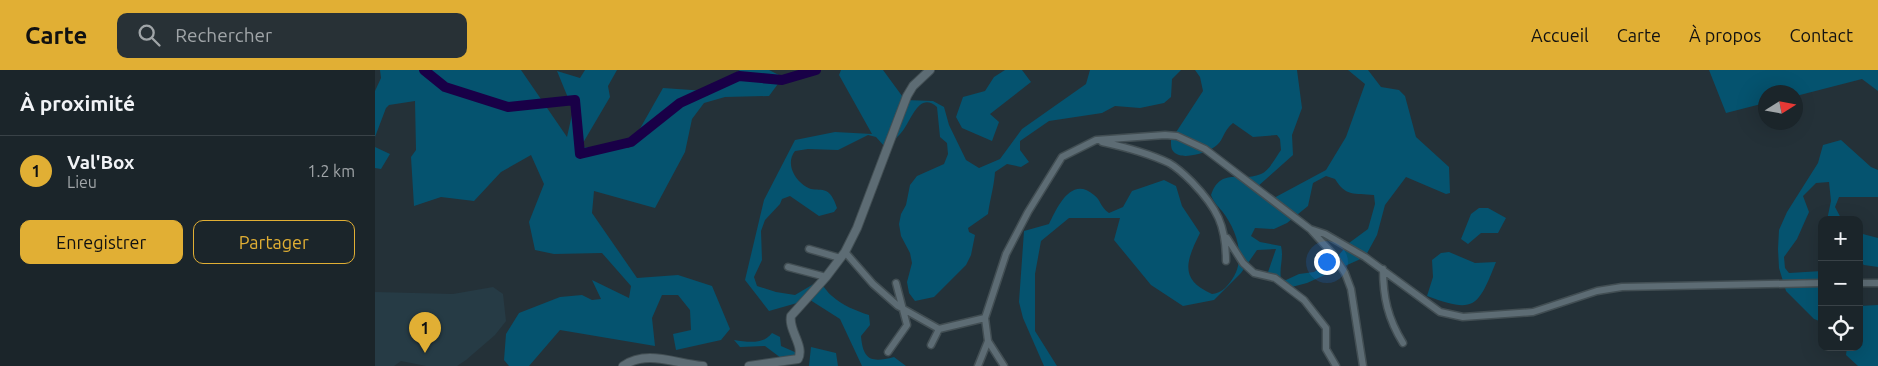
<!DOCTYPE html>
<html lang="fr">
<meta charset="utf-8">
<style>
body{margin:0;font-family:Ubuntu,sans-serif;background:#283136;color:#f1f3f6}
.controls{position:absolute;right:15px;bottom:15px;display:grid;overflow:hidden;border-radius:10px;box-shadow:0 5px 20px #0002}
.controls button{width:45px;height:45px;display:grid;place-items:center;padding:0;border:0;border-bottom:1px solid #394247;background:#1b252a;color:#f1f3f6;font:25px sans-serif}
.compass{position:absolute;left:1383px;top:15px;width:45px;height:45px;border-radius:50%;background:#1b252a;box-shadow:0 5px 20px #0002;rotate:79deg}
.you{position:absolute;left:951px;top:191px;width:18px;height:18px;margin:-12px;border:4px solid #fff;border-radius:50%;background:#1a73e8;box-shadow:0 0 0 8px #1a73e833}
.badge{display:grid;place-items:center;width:32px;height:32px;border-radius:50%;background:#e1af34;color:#111;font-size:16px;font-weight:700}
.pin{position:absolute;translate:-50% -41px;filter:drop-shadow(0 1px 2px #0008)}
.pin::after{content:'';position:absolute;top:26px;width:18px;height:15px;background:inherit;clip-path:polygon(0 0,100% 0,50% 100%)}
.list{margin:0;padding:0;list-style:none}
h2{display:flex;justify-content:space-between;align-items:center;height:65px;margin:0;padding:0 20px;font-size:21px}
h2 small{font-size:16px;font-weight:400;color:#a0a5a8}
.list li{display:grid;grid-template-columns:32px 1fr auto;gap:15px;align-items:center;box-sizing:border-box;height:70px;padding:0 20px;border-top:1px solid #394247}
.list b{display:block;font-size:19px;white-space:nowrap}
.list p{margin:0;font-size:16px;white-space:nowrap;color:#a0a5a8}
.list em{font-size:16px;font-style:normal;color:#a0a5a8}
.actions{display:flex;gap:10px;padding:15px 20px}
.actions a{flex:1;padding:11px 0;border:1px solid #e1af34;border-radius:10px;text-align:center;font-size:18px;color:#e1af34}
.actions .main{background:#e1af34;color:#111}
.icon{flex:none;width:28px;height:28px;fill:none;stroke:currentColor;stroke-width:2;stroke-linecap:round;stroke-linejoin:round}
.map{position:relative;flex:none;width:1503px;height:296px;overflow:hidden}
header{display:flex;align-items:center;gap:30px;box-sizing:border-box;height:70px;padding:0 25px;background:#e1af34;color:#111}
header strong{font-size:24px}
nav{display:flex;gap:28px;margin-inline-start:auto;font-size:18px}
.search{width:350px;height:45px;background:#283136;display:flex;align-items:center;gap:12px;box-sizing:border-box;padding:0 18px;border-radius:10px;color:#a0a5a8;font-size:19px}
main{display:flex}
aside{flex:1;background:#1b252a}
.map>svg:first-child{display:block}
</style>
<header>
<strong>Carte</strong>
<div class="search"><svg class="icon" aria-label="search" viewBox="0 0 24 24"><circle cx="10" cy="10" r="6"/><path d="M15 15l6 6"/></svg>Rechercher</div>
<nav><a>Accueil</a><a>Carte</a><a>À propos</a><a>Contact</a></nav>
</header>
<main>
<aside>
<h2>À proximité<small></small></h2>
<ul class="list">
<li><span class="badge">1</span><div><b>Val'Box</b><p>Lieu</p></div><em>1.2 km</em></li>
</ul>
<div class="actions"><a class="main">Enregistrer</a><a>Partager</a></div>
</aside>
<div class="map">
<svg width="1503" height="296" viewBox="0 0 1503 296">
<rect width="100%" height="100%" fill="#243138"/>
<path fill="#263b45" d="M118 217 128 224 131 251 120 265 91 290 82 296H51L26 291 19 296H0V222L78 224Z"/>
<path fill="#05536f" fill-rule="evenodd" d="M5 0H146L192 67 198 40 182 1 205 8 210 0H242L233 16 235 27 205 78 228 76 254 78 288 18 331 21 365 0H394L408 7 394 26 350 27 329 33 317 49 310 82 280 138 219 121 217 143 262 208 303 205 337 216 355 259 346 270 301 280 298 264 316 260 315 240 303 225H287L277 248 280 276 185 260 154 296H134L129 290 131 264 144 243 185 227 207 225 217 230 226 229 217 210 254 228 256 216 227 183 179 184 160 180 154 152 169 114 156 85 126 102 99 131 66 127 39 136 36 87 41 80 40 31 14 35 11 38 0 67V21L6 8Z
M466 0H508L530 30 558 31 569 37 574 55 591 90 604 98 625 89 647 59 711 14 715 0H806L797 9 796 27 789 33 765 38 740 36 727 43 674 51 645 71V80L654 92 646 97 632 94 620 102C619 117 615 129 613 144L593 158 594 162 600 165 596 185 591 195 559 227 540 231 534 223 532 212 537 193 535 183 526 166 524 154 526 144 531 135 535 115 542 106 569 94 573 84 572 73 565 67 562 37C545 22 538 46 529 59 525 65 518 71 513 76L510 77 501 67 493 65 463 80 433 79 420 81C409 95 422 114 436 119 441 120 447 119 451 121 457 124 460 132 462 138L459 142 444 146 415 126 407 129 405 134 390 150 386 161 387 190 379 207 382 216 401 222 420 225 442 212C450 215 451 222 457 226 467 235 481 241 494 245L495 255 486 266C488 290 496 293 519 287L531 296H487L465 249 432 228 422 233 394 241 370 210 389 130 420 70 460 62 497 64 464 5Z
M630 0H647L656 12 615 44 624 52 617 71 587 58 581 47 588 27 610 21 619 7Z
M820 0H922L927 38 917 65 918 85 882 117 897 129 951 100 971 67 990 14 973 0H993L1006 17 1024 20 1030 26 1041 67 1074 97 1075 123 1071 124 1031 107 1010 135 1002 165 990 187 932 213 909 219 892 205 901 179 882 180 866 203 839 230 808 236 776 215 739 170 745 148H694L666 171 660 204V261L682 296H669L648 248 644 232 649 161 674 154C682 138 696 105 719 125 726 130 725 137 734 143L748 137 757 121 789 110 801 116 807 136 825 163C811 191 804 210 837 224 846 223 851 218 856 211 872 190 862 160 847 141 842 135 839 133 836 125 846 96 865 113 886 104 894 101 901 87 906 80L905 69 902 65 878 67 858 53C848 61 849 69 842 75 835 82 806 92 798 81 796 79 796 74 796 70L828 21 825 7ZM951 106 960 109C971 127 979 123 999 125L1000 134 993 159 974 173 963 186 939 202 924 204 911 210 906 209C904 197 909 188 906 176L885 172 876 166 880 158 899 159 912 153 933 136 938 113Z
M1334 0H1503V21L1487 9 1421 26 1420 22H1390V33L1351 43Z
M1466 70 1496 97 1503 100V127H1464L1460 137 1467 150H1452L1456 131 1454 112 1441 113 1428 126 1434 142 1422 169 1409 187 1410 198 1414 203 1447 201V252L1439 249 1411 221 1404 198 1403 179 1404 160 1412 142 1443 93 1448 75Z
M0 77 15 84 6 99 0 98Z
M1104 138H1113L1131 148 1123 163H1106L1093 174 1086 169 1096 144Z
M1484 163 1503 168V197L1489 195 1484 191Z
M1074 182 1100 193 1121 192C1103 237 1100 244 1052 226L1058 207 1057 190 1066 183Z
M1503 235V296H1483L1471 285 1472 277H1484V236Z
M397 263 405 267 406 276 422 283V289L410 291 390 276 365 277 359 270C373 272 388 275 397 263Z
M436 277 461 283 463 296H434Z"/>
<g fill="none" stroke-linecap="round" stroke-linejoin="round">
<path stroke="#190047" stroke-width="10" d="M49 0 70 17 133 37 200 30 205 84 256 72 305 33 364 6 407 10 441 0"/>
<g stroke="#424e53" stroke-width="9">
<path id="minor" d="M727 72C750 77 773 83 794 93 803 98 810 105 817 112 842 138 851 155 851 191
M935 159 950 164 990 187 1065 242 1088 247 1158 242 1222 221 1247 217 1447 213
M852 168 868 193 879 203 900 208 929 230 951 258V279L961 296
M434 179 465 188
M470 182 498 214 523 236 564 259 610 248
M413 197 451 207
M1008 199C1008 227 1013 249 1028 273
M1484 213H1503
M613 271 629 296
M556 275 564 259
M513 282 532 255 521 213
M603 296 613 271 610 248 631 184 653 142 687 87 721 70 790 65 802 66 830 79 935 159 957 183 970 203 976 219 988 296"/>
</g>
<g stroke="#424e53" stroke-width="10">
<path id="tertiary" d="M248 296C272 279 301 294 328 296
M374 296 423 289C430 276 413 260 416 246L451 207 470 182 482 158 532 26 538 16 555 0"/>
</g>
<use href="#minor" stroke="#5d6c74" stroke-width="6"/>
<use href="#tertiary" stroke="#5d6c74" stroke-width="8"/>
</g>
</svg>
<div class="controls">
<button>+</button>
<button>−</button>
<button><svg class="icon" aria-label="locate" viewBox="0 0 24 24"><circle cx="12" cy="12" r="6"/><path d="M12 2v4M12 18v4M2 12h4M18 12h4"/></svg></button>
</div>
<svg class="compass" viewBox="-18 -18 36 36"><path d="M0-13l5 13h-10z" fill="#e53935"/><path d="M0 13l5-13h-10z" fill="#a0a5a8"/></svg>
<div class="you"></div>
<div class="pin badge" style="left:50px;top:283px">1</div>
</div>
</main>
